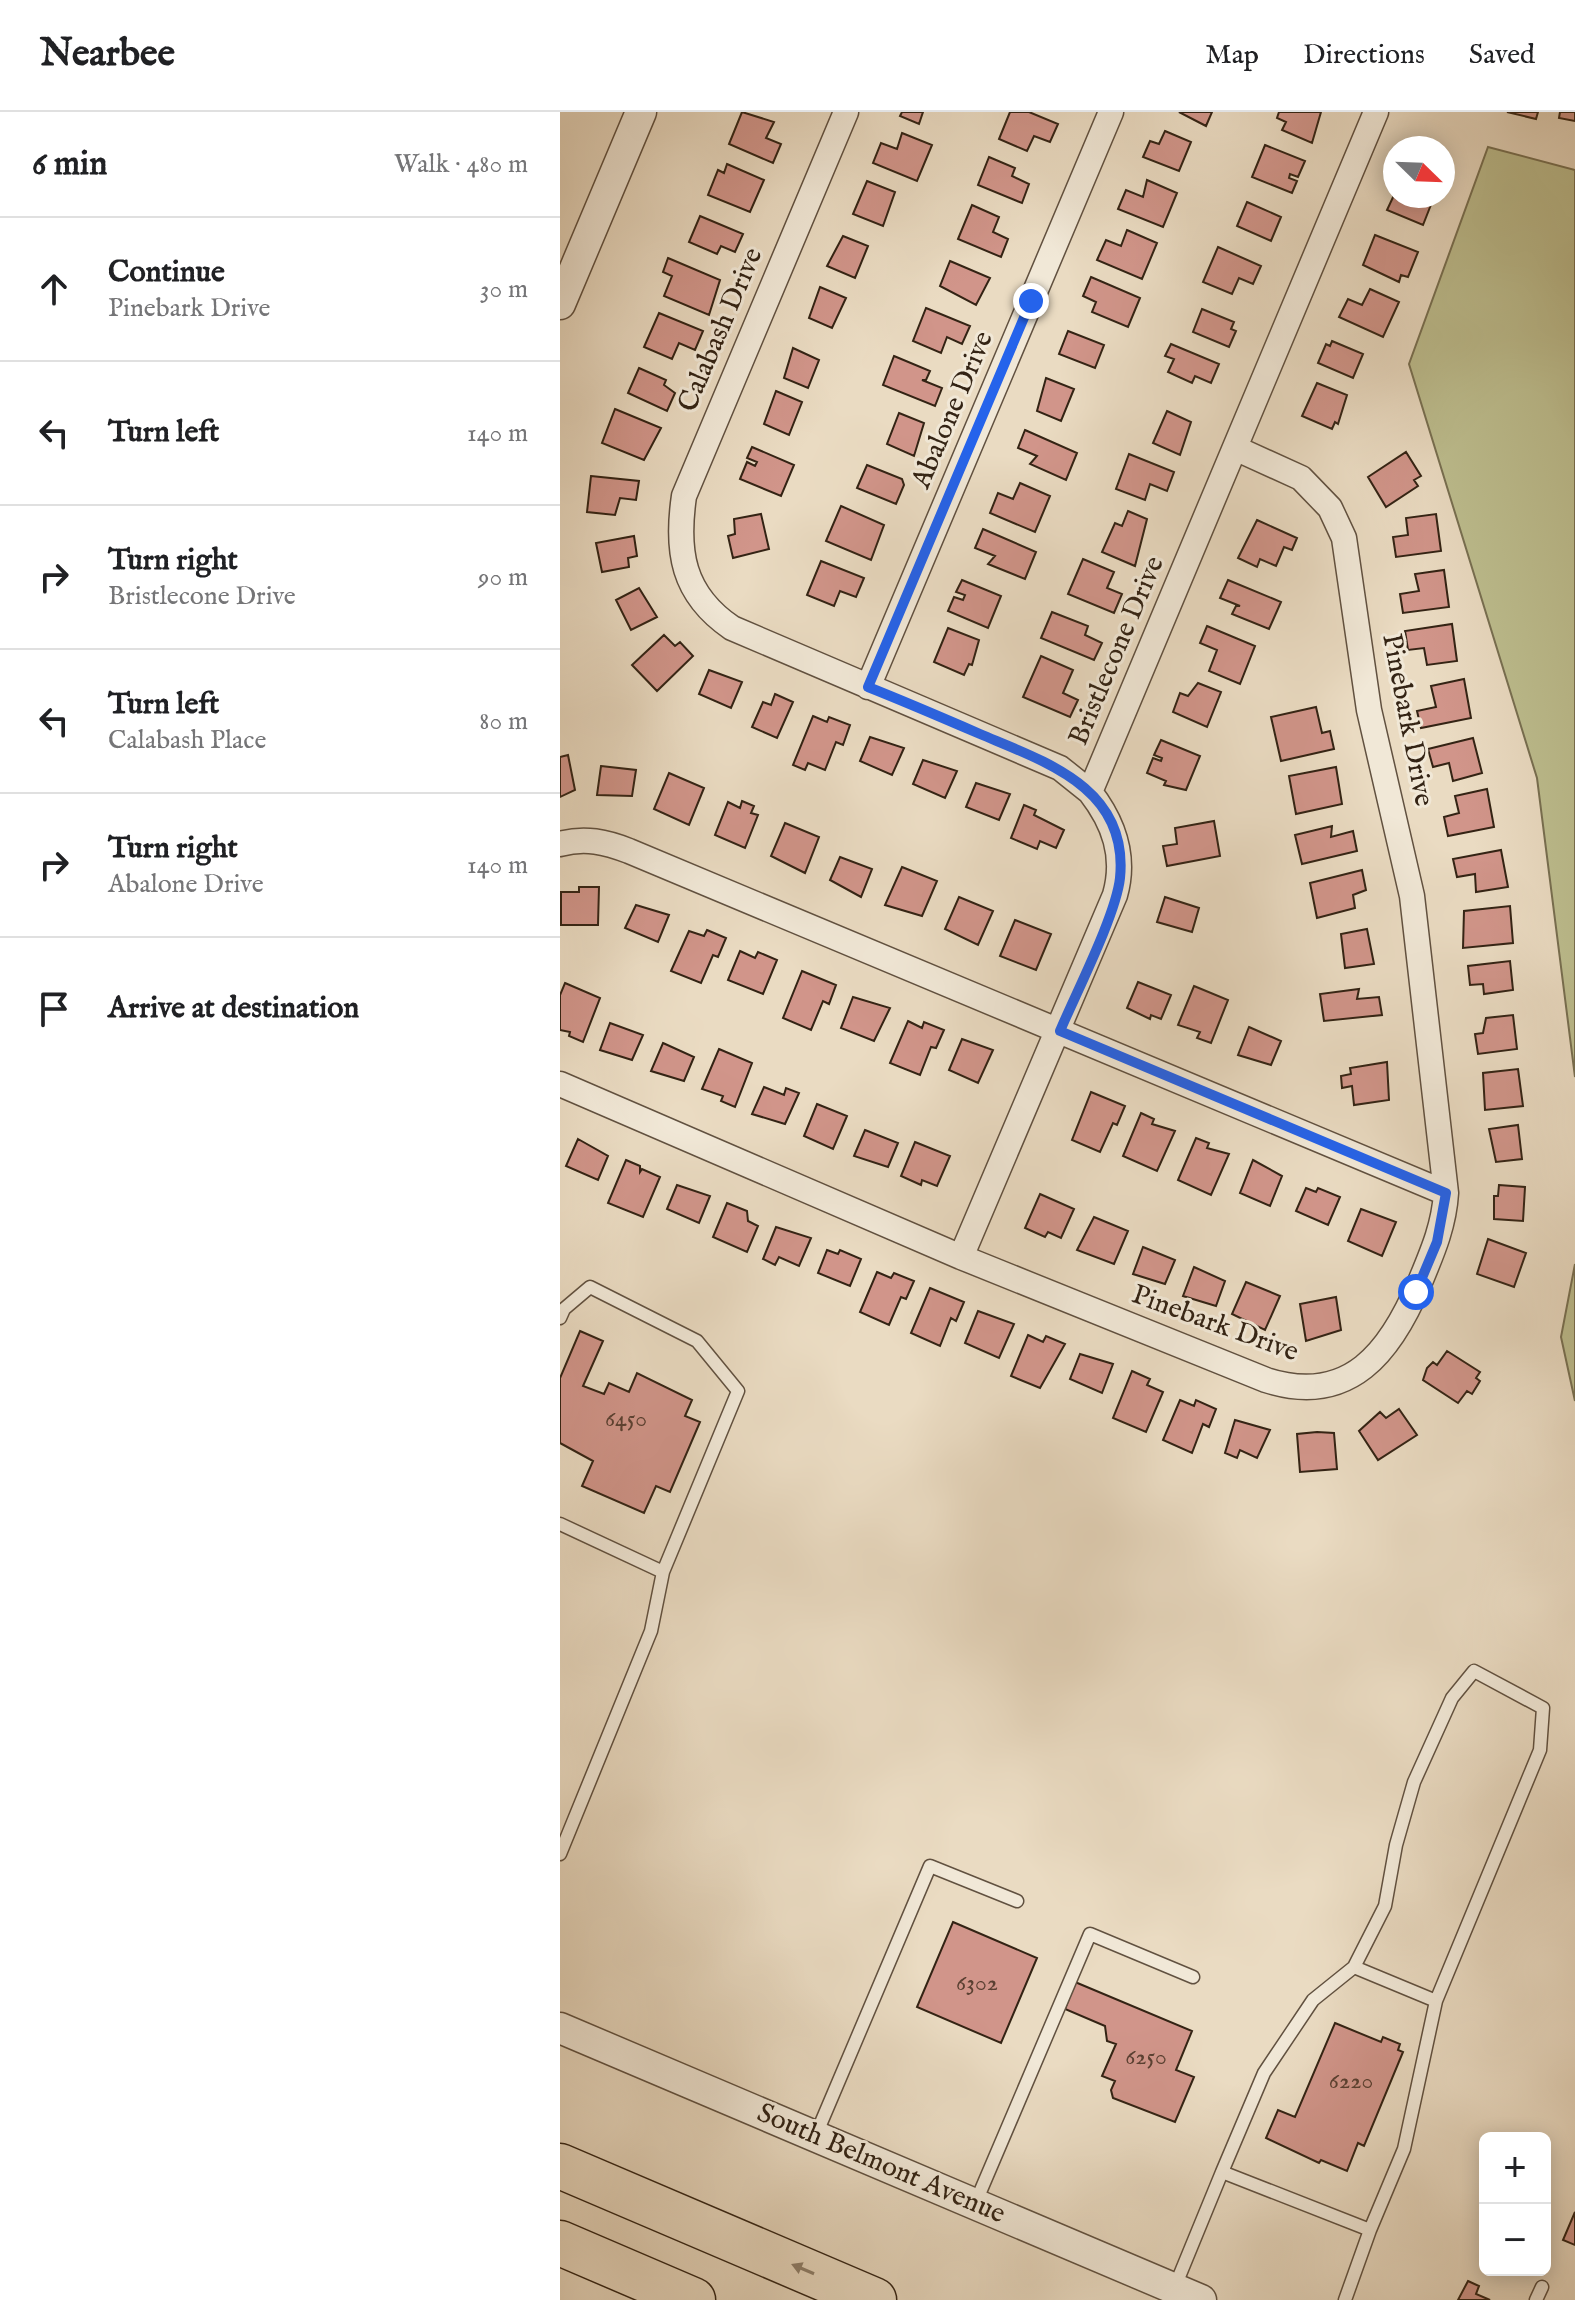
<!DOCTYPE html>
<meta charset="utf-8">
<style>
body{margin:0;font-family:"IM FELL English",serif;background:#f2f2f2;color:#202124}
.controls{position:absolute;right:24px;bottom:24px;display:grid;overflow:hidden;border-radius:12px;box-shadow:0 4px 20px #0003}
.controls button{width:72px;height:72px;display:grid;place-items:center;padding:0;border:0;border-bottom:2px solid #e0e0e0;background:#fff;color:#202124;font:40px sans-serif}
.compass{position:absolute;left:823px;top:24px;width:72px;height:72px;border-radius:50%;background:#fff;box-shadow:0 4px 20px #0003;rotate:113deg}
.stop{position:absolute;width:24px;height:24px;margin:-18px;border:6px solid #2563eb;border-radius:50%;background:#fff}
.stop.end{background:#2563eb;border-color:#fff;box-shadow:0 2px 8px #0008}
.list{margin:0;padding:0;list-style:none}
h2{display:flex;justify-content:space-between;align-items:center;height:104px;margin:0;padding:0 32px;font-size:34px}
h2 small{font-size:26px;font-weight:400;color:#757577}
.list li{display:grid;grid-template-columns:52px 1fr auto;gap:24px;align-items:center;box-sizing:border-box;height:144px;padding:0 32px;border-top:2px solid #e0e0e0}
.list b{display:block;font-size:30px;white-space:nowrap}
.list p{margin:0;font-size:26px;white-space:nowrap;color:#757577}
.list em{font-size:26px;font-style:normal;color:#757577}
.icon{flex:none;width:44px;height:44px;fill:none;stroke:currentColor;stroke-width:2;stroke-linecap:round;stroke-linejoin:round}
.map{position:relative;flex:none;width:1015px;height:2188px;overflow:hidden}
header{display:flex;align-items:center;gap:48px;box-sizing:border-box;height:112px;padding:0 40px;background:#fff;border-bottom:2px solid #e0e0e0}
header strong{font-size:38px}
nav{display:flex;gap:44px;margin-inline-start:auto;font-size:28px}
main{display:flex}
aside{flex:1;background:#fff}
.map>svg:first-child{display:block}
</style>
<header>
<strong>Nearbee</strong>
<nav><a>Map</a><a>Directions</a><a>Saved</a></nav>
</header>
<main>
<aside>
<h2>6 min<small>Walk · 480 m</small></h2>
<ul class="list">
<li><svg class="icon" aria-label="ahead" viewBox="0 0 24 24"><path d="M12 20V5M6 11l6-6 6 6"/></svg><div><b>Continue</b><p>Pinebark Drive</p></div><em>30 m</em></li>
<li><svg class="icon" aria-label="left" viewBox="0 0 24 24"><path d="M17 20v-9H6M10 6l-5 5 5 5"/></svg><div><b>Turn left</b></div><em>140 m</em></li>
<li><svg class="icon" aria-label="right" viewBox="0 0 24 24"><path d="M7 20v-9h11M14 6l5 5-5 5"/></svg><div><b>Turn right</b><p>Bristlecone Drive</p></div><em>90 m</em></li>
<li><svg class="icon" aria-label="left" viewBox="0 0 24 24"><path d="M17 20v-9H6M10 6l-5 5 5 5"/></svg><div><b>Turn left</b><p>Calabash Place</p></div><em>80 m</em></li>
<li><svg class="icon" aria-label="right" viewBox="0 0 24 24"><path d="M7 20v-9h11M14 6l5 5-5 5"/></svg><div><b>Turn right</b><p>Abalone Drive</p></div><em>140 m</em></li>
<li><svg class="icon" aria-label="arrive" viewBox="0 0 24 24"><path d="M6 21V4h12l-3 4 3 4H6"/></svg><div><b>Arrive at destination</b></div></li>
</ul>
</aside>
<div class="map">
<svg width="1015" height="2188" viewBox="0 0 1015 2188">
<rect width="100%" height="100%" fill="#eadbc2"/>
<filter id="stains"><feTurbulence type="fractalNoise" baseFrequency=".0025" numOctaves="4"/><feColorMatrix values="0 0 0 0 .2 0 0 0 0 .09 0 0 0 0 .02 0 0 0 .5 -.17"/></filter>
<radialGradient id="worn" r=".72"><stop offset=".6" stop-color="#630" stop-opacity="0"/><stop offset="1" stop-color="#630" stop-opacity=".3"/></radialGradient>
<path fill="#bdbe8f" stroke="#787052" stroke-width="2" d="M928 35 1015 58V965L977 666 849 252Z
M1015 1152V1289L1001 1225Z"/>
<path fill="#d1958a" stroke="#332314" stroke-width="2" d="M182 0 214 10 206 26 221 32 213 51 169 32Z
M342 0H363L359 12 340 4Z
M450 0H469L498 12 490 30 474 24 467 39 439 27Z
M619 0H652L646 14Z
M719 0H761L752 31 722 18 726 10 717 6Z
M947 0H978L976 7Z
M1000 0H1015V9L999 6Z
M605 19 631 30 619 59 583 45 590 29 599 32Z
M342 21 372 33 357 69 313 51 321 31 337 37Z
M705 33 745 49 738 65 730 62 729 66 737 69 732 81 692 65Z
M429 45 455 56 452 64 469 72 462 91 418 73Z
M167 52 204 68 190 100 148 83 158 58 164 61Z
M587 68 617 81 603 115 558 97 566 78 583 85Z
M307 69 335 80 323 114 293 102Z
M835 81V84H857L872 90 863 113 827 98Z
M687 90 721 105 711 129 677 114Z
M412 93 439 105 433 120 448 127 441 145 398 127Z
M140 104 183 122 175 140 161 134 157 142 129 130Z
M567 118 597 131 582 167 537 148 546 128 561 134Z
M815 123 858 140 848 165 841 163 839 170 803 153Z
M283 124 308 134 295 166 267 154Z
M658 135 701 154 693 172 679 166 672 182 643 170Z
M108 146 160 168 149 203 104 184 112 164 103 160Z
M390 149 430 166 416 193 380 174Z
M531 165 580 186 568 215 532 200 536 190 523 184Z
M260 175 286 186 272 216 249 206Z
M810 177 839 190 823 225 779 205 788 187 802 193Z
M366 196 410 214 402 232 387 225 381 241 353 229Z
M642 197 674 210 671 217 676 219 669 235 633 220Z
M99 201 143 219 135 238 119 231 112 247 84 235Z
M508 219 544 233 535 256 499 242Z
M772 229 803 242 793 266 758 251 766 232 770 234Z
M611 232 659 252 651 271 635 264 632 271 608 260 614 247 605 244Z
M233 236 259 248 248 276 224 266Z
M334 244 370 259 366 268H362L382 276 375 294 323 273Z
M79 256 106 268 104 273 115 281 107 299 68 281Z
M486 266 514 277 501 309 477 299Z
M757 271 787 283 778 312 775 310 772 317 742 304Z
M216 279 242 290 229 323 204 312Z
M55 297 101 316 84 348 42 331Z
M607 299 631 310 620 343 593 331Z
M339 301 364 311 354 344 327 332Z
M465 318 517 341 506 368 470 352 477 344 458 336Z
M192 335 234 353 221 384 180 367 187 350 195 354 197 350 187 346Z
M846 340 861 364 854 368 858 374 826 395 808 365Z
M569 342 614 360 607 379 590 372 585 388 556 377Z
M307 353 342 367 344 373 336 392 297 376Z
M31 364 79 369 76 388 60 386 55 403 27 400Z
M460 371 490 384 475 420 430 401 438 381 453 387Z
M281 394 324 413 311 448 266 429Z
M568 399 587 407 575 454 542 440 555 411 562 414Z
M201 402 209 437 173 446 168 424 175 422 174 407Z
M876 402 881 439 836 445 833 425 848 423 846 406Z
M697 408 737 426 732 438 724 435 716 454 700 447 697 455 678 446Z
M423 417 476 440 465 467 428 452 435 444 415 436Z
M74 424 77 444 68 446 69 455 42 460 36 431Z
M523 447 554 460 547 476 562 482 554 501 508 482Z
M261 449 304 466 296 485 280 479 274 494 247 483Z
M884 458 889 495 843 501 840 482 859 479 855 462Z
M402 468 441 484 428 516 388 499 394 485 403 488 405 483 396 480Z
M668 468 721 490 709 517 672 502 676 494H680L660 486Z
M79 476 97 505 71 518 56 488Z
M492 500 528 514 525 523 542 531 534 548 481 526Z
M892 512 897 549 867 553 864 536 848 538 845 519Z
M647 514 695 534 680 572 649 559 657 538 640 531Z
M388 516 419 528 412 553 409 552 404 563 374 550Z
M104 523 115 534 120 530 133 544 97 579 72 553Z
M481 544 513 558 503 581 518 588 510 605 463 585Z
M149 558 182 570 171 596 139 582Z
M904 567 911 606 861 616 857 599 876 595 871 574Z
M638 571 661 580 647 615 613 600 620 581 628 584Z
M215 582 233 590 217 626 192 615 203 590 211 593Z
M756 595 762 621 770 619 774 637 721 649 711 605Z
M253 604 267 610 269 605 290 613 283 633 276 630 265 658 248 651 245 658 233 653Z
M310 625 344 636 332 663 300 649Z
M913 626 922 661 893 669 889 651 873 655 868 637Z
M601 628 640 644 626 678 604 673 606 669 587 661 593 646 601 649 602 646 594 643Z
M8 643 15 678 0 685V645Z
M363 648 397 659 385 686 353 672Z
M41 654 76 658 72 684 37 683Z
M776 655 782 692 736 702 729 664Z
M109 661 144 676 129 713 94 697Z
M416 671 450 682 439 708 406 695Z
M927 677 934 715 888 724 884 705 899 701 895 684Z
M182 689 194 694 191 701 198 703 185 736 155 723 168 690 180 696Z
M464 693 476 698 474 703 504 718 496 736 480 729 477 737 451 726Z
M654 709 660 744 607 754 603 734 617 732 615 716Z
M225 711 259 725 245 761 211 744Z
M772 714 771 725 793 719 797 739 742 752 735 723Z
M941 738 948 775 916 780 915 762 897 765 893 747Z
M280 745 312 757 301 785 270 768Z
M342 755 377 769 362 804 325 793Z
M802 758 806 778 793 783 795 796 757 806 750 771Z
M19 775H39L38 813H1V780H19Z
M399 785 433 799 418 833 385 817Z
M605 785 639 796 632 820 597 810Z
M76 793 109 803 98 830 65 816Z
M950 794 953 831 903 836 904 799Z
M455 808 491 822 476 858 440 844Z
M807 817 814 852 785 856 781 822Z
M147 818 166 826 158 845 153 843 141 871 111 859 129 819 144 824Z
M180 839 195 846 198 840 217 848 203 882 168 868Z
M950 849 953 878 924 882 923 872 910 873 908 854Z
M242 859 276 873 269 892 263 889 251 918 223 906Z
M578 870 611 883 601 907 591 903 590 907 567 896Z
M5 871 40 886 23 930 9 924 10 920 0 918V883Z
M634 874 668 888 651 931 637 926 640 920 618 913Z
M799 877 797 887 819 885 822 903 764 909 760 882Z
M293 885 330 896 314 929 281 916Z
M953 903 957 937 918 942 915 922 923 921 926 906Z
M348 909 362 916 364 910 384 918 376 936 371 935 360 963 330 951Z
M50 911 83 923 72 948 40 938Z
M689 915 721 929 711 953 678 943Z
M402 927 433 938 418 971 389 958Z
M103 931 134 945 124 969 91 959Z
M159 937 192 951 175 995 161 989 163 984 142 977Z
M827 950 829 988 794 993 792 974 782 976 781 964 791 962 790 956Z
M958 957 963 994 925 998 923 961Z
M204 975 224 983 226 976 239 981 225 1012 192 1002Z
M531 980 565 994 557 1013 553 1011 540 1040 512 1028Z
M257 992 287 1004 273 1037 244 1024Z
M581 1001 594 1007 592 1012 615 1019 597 1059 563 1044Z
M958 1013 962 1047 936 1050 929 1017Z
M305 1018 338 1031 328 1055 294 1044Z
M636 1026 649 1031 647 1036 669 1042 651 1083 618 1068Z
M18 1027 48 1044 38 1068 6 1054Z
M355 1030 390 1044 377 1074 362 1068 361 1073 341 1064Z
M66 1048 80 1054V1060L82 1057 100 1065 83 1105 48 1091Z
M693 1048 722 1064 710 1094 680 1081Z
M117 1073 150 1084 139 1111 107 1097Z
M939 1073 965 1075 963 1109 934 1107V1084H938Z
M746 1076 756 1080 758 1076 780 1085 768 1113 736 1099Z
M480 1082 514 1097 501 1126 488 1120 485 1125 465 1116Z
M167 1091 187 1099 188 1109 198 1114 187 1140 153 1125Z
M801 1097 836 1110 822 1144 788 1129Z
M534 1105 568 1119 554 1152 517 1138Z
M216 1115 251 1126 239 1154 219 1145 215 1153 203 1147Z
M928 1127 966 1141 954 1175 917 1162Z
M583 1135 615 1148 605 1172 573 1162Z
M267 1138 278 1142 280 1138 301 1147 290 1174 258 1161Z
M634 1155 665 1169 656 1194 623 1184Z
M317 1160 331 1166 334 1161 354 1169 346 1187 341 1185 329 1213 300 1200Z
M686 1170 720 1184 705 1218 672 1202Z
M370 1176 404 1190 396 1209 391 1206 380 1234 351 1221Z
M776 1185 781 1218 746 1229 740 1192Z
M418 1199 454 1212 439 1246 405 1231Z
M20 1219 43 1229 23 1274 44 1282 49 1271 69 1280 77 1261 132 1288 125 1304 140 1310 110 1380 96 1374 84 1401 22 1374 33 1349 0 1331V1266Z
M468 1223 483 1230 486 1224 505 1232 480 1276 451 1264Z
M887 1239 920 1260 916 1266 920 1269 912 1282 907 1279 898 1291 863 1268 867 1256 873 1250 877 1253Z
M520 1242 553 1252 542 1281 510 1267Z
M572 1259 590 1267 587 1273 603 1280 586 1320 553 1306Z
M620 1288 634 1294 636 1288 656 1297 649 1315 643 1312 632 1341 603 1328Z
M839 1297 857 1323 818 1348 799 1319 820 1300 826 1306Z
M675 1308 710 1318 697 1346 680 1338 677 1346 665 1341Z
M757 1320 774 1321 777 1357 740 1360 737 1322Z
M393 1810 477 1846 441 1931 357 1895Z
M515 1870 632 1919 616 1958 634 1965 615 2010 553 1986 551 1978 555 1969 542 1964 556 1932 547 1929 545 1914 505 1897Z
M775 1911 821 1930 823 1925 840 1932 838 1938 843 1940 804 2034 798 2031 787 2059 761 2048 759 2051 706 2026 718 1998 735 2005Z
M1015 2100V2133L1003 2128Z
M908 2169 919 2174 916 2182 930 2188H898Z"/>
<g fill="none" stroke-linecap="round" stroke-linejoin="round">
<g stroke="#615140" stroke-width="15">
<path id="service" d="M0 1206 4 1197 30 1175 137 1229 178 1279 103 1460 91 1519 0 1742
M0 1412 103 1460
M255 2025 370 1754 457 1789
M662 2060 704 1961 753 1888 794 1855 876 1889 980 1638 983 1596 914 1559 892 1586 854 1670 836 1733 825 1794 794 1855
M415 2092 530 1822 633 1865
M810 2118 844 2037 876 1889
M614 2177 662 2060 810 2118 785 2188
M976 2188 982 2175"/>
</g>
<g stroke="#615140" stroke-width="27">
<path id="minor" d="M286 0 124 384C116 439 122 482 172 516L500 656 530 680
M308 575 551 0
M0 732C25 725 46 730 69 739L886 1081
M0 972 401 1145 706 1268C790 1295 831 1239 860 1170 872 1141 884 1114 886 1081L852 784 809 598 784 426 770 396 741 366 675 336
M401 1145 555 783C566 744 554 711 530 680L816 0"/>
</g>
<g stroke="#615140" stroke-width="33">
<path id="tertiary" d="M0 192 81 0
M0 1916 641 2188"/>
</g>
<g stroke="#332314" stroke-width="47">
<path id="motorway" d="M0 2054 314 2188
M0 2131 133 2188"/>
</g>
<use href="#service" stroke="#f1e8d7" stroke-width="12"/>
<use href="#minor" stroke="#f1e8d7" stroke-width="24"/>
<use href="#tertiary" stroke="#f1e8d7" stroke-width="30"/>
<use href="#motorway" stroke="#eadbc2" stroke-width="44"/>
</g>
<defs><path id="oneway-solid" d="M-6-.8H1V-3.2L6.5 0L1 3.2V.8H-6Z" transform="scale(2)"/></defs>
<use fill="#8e7f6b" href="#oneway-solid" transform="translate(243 2157) rotate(-157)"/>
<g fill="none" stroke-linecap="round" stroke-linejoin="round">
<path stroke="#2563eb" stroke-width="10" d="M471 189 308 575C346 590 383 606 420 622 486 650 569 676 560 766 556 803 516 881 500 919L886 1081 877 1130 856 1180"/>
</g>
<g text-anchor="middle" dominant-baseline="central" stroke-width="6" stroke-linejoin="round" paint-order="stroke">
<g font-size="24" fill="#5a4032">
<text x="66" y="1307">6450</text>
<text x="417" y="1871">6302</text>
<text x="586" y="1945">6250</text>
<text x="791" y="1969">6220</text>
</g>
<g font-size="28" fill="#332314" stroke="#f1e8d7">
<text transform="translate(161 218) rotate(-67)">Calabash Drive</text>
<text transform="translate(393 298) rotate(-67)">Abalone Drive</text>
<text transform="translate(557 539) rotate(-67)">Bristlecone Drive</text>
<text transform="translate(847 608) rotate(79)">Pinebark Drive</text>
<text transform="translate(655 1212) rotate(20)">Pinebark Drive</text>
<text transform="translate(321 2052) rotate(23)">South Belmont Avenue</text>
</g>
</g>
<rect width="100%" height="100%" filter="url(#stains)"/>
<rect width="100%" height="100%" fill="url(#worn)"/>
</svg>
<div class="controls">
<button>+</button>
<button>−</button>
</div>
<svg class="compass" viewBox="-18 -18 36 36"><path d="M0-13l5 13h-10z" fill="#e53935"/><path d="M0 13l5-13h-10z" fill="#757577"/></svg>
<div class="stop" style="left:856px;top:1180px"></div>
<div class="stop end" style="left:471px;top:189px"></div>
</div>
</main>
